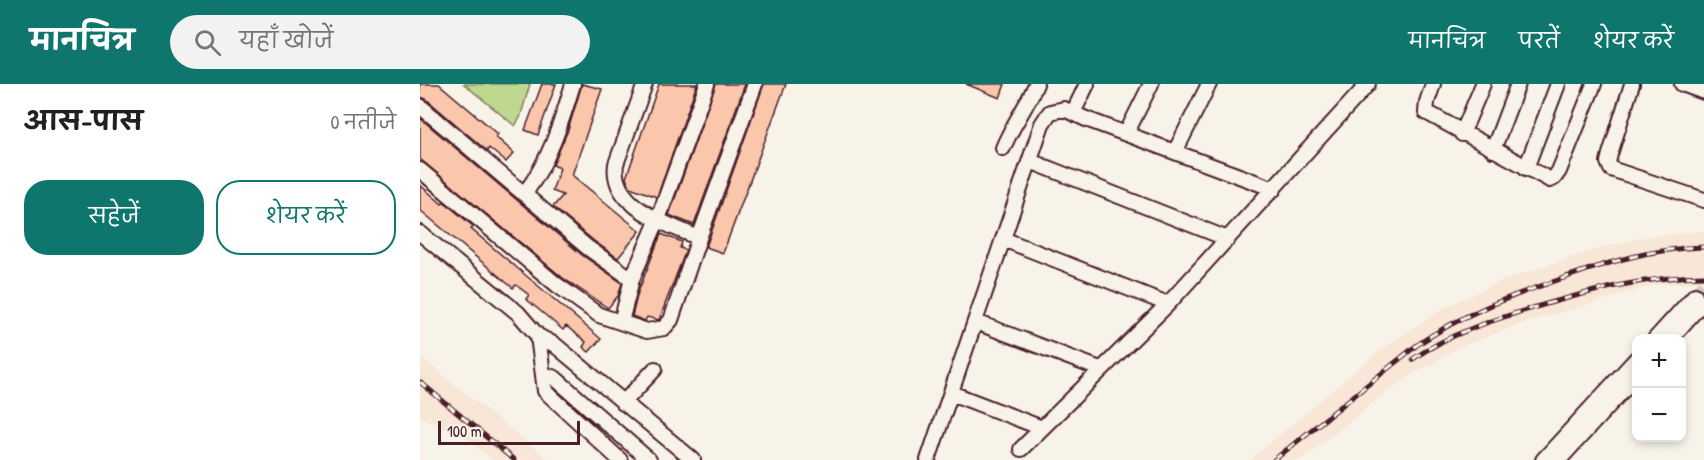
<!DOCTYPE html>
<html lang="hi">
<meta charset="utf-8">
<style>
body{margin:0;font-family:"Patrick Hand","Playpen Sans Deva",sans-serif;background:#f2f2f2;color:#202124}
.controls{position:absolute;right:18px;bottom:18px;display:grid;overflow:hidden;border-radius:12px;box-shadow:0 3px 9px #0003}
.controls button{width:54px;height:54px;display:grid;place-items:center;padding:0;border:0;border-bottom:2px solid #e0e0e0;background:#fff;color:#202124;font:30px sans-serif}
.scale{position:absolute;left:18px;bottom:15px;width:142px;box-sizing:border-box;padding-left:6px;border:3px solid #4a1f2b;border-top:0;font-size:16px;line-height:21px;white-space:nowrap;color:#4a1f2b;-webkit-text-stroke:4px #f7f3e8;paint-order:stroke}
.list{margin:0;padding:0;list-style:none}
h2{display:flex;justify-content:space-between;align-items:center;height:78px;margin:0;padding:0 24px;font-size:26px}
h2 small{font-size:20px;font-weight:400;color:#757577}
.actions{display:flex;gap:12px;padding:18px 24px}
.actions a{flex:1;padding:14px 0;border:2px solid #0f766e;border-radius:24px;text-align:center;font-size:21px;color:#0f766e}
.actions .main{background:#0f766e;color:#fff}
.icon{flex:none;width:33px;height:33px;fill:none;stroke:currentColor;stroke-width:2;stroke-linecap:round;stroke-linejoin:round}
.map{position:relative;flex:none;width:1284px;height:376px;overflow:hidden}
header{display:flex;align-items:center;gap:36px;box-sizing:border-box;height:84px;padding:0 30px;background:#0f766e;color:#fff}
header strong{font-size:28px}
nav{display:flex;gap:33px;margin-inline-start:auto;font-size:21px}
.search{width:420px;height:54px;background:#f2f2f2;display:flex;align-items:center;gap:15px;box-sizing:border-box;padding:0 21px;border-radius:33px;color:#757577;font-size:22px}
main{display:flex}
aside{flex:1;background:#fff}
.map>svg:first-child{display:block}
</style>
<header>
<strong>मानचित्र</strong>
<div class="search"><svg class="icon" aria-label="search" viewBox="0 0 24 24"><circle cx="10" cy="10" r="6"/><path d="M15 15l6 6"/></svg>यहाँ खोजें</div>
<nav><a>मानचित्र</a><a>परतें</a><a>शेयर करें</a></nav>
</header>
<main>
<aside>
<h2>आस-पास<small>0 नतीजे</small></h2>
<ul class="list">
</ul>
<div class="actions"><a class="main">सहेजें</a><a>शेयर करें</a></div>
</aside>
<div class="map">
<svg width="1284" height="376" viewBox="0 0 1284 376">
<rect width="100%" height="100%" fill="#f7f3e8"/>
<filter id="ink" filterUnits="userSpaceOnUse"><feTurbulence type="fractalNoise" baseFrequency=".0167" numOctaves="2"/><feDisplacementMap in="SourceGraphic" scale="12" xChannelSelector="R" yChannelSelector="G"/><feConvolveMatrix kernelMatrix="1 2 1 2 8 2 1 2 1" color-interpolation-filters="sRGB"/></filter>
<g filter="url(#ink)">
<path fill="#f8e6d6" d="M1284 147V198L1238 200 1094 242 1038 264 979 299 880 376H830L958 268 1022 225 1081 197 1158 171 1223 153Z
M0 272 30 297 129 376H73L41 350 0 333Z"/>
<path fill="#bed88f" stroke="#847c5d" stroke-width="1.5" d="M44 0H110L100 34 95 42Z"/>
<path fill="#fbc7ac" stroke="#4a1f2b" stroke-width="1.5" d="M0 0H19L78 50 76 53 94 69 86 78 69 64 67 67 6 15 0 13Z
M122 0H136L118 51 105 46Z
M162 0 182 5 152 91 220 147 198 174 174 157 133 123 143 111 132 107 140 84 133 81 148 46Z
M239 0H277L237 113 210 103 206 94Z
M296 0H325L274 141 249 131Z
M344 0H366L303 169 286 163Z
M546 0H585L580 14Z
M0 34 162 171 202 199 198 212 188 224 143 194 0 75Z
M0 101 22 120 24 118 54 143 51 145 181 255 169 268 163 263 166 258 146 242 143 246 106 215 109 211 96 201 93 204 0 126Z
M241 150 262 158 260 164 266 166 239 236 227 233 225 237 212 232 218 208Z"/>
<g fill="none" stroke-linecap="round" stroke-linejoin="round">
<path stroke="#d4c9c2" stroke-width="14" stroke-dasharray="14 7" stroke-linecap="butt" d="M1275 211 1284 201"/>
<g stroke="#4a1f2b" stroke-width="18">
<path id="minor" d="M225 0 196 80C190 123 248 140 279 154L335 0
M1013 0 1007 18 1006 28 1130 96 1134 94 1139 87 1174 0
M1212 0 1190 70 1188 78 1191 85 1284 116
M1262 0 1284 8
M0 22 168 164 212 195
M653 29 667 0
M706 50 731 0
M1042 50 1063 0
M583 64C592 41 607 23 616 0
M1073 66 1098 0
M755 68 789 0
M610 77 808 155
M1106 84 1138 0
M0 86 137 201 179 231 227 247 244 244 251 236 279 154
M105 109C130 76 141 39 153 0
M0 149 98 229 118 252 125 307 200 376
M583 155 748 220
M201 238 212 195 238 135 287 0
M556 238 680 285
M118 252 135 261 273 376
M1235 255 1275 211
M1250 255 1284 217
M123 290 135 294 229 376
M531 309 622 344
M203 319 235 285
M601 365 748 220 948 0
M508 376 622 40 630 28 644 25 666 35 854 105
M1123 376 1216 275
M1139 376 1216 292"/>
</g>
<use href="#minor" stroke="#f7f3e8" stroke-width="14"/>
<g stroke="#4a1f2b" stroke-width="5">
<path id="rail" d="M993 275C1030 249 1073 236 1116 223 1174 206 1223 193 1284 192
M0 298 94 376
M854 376 997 261C1041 231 1088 213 1138 196 1186 179 1232 164 1284 163"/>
</g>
<use href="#rail" stroke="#f7f3e8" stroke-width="3" stroke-dasharray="9" stroke-linecap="butt"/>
</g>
</g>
</svg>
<div class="controls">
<button>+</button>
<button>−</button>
</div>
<div class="scale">100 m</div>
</div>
</main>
